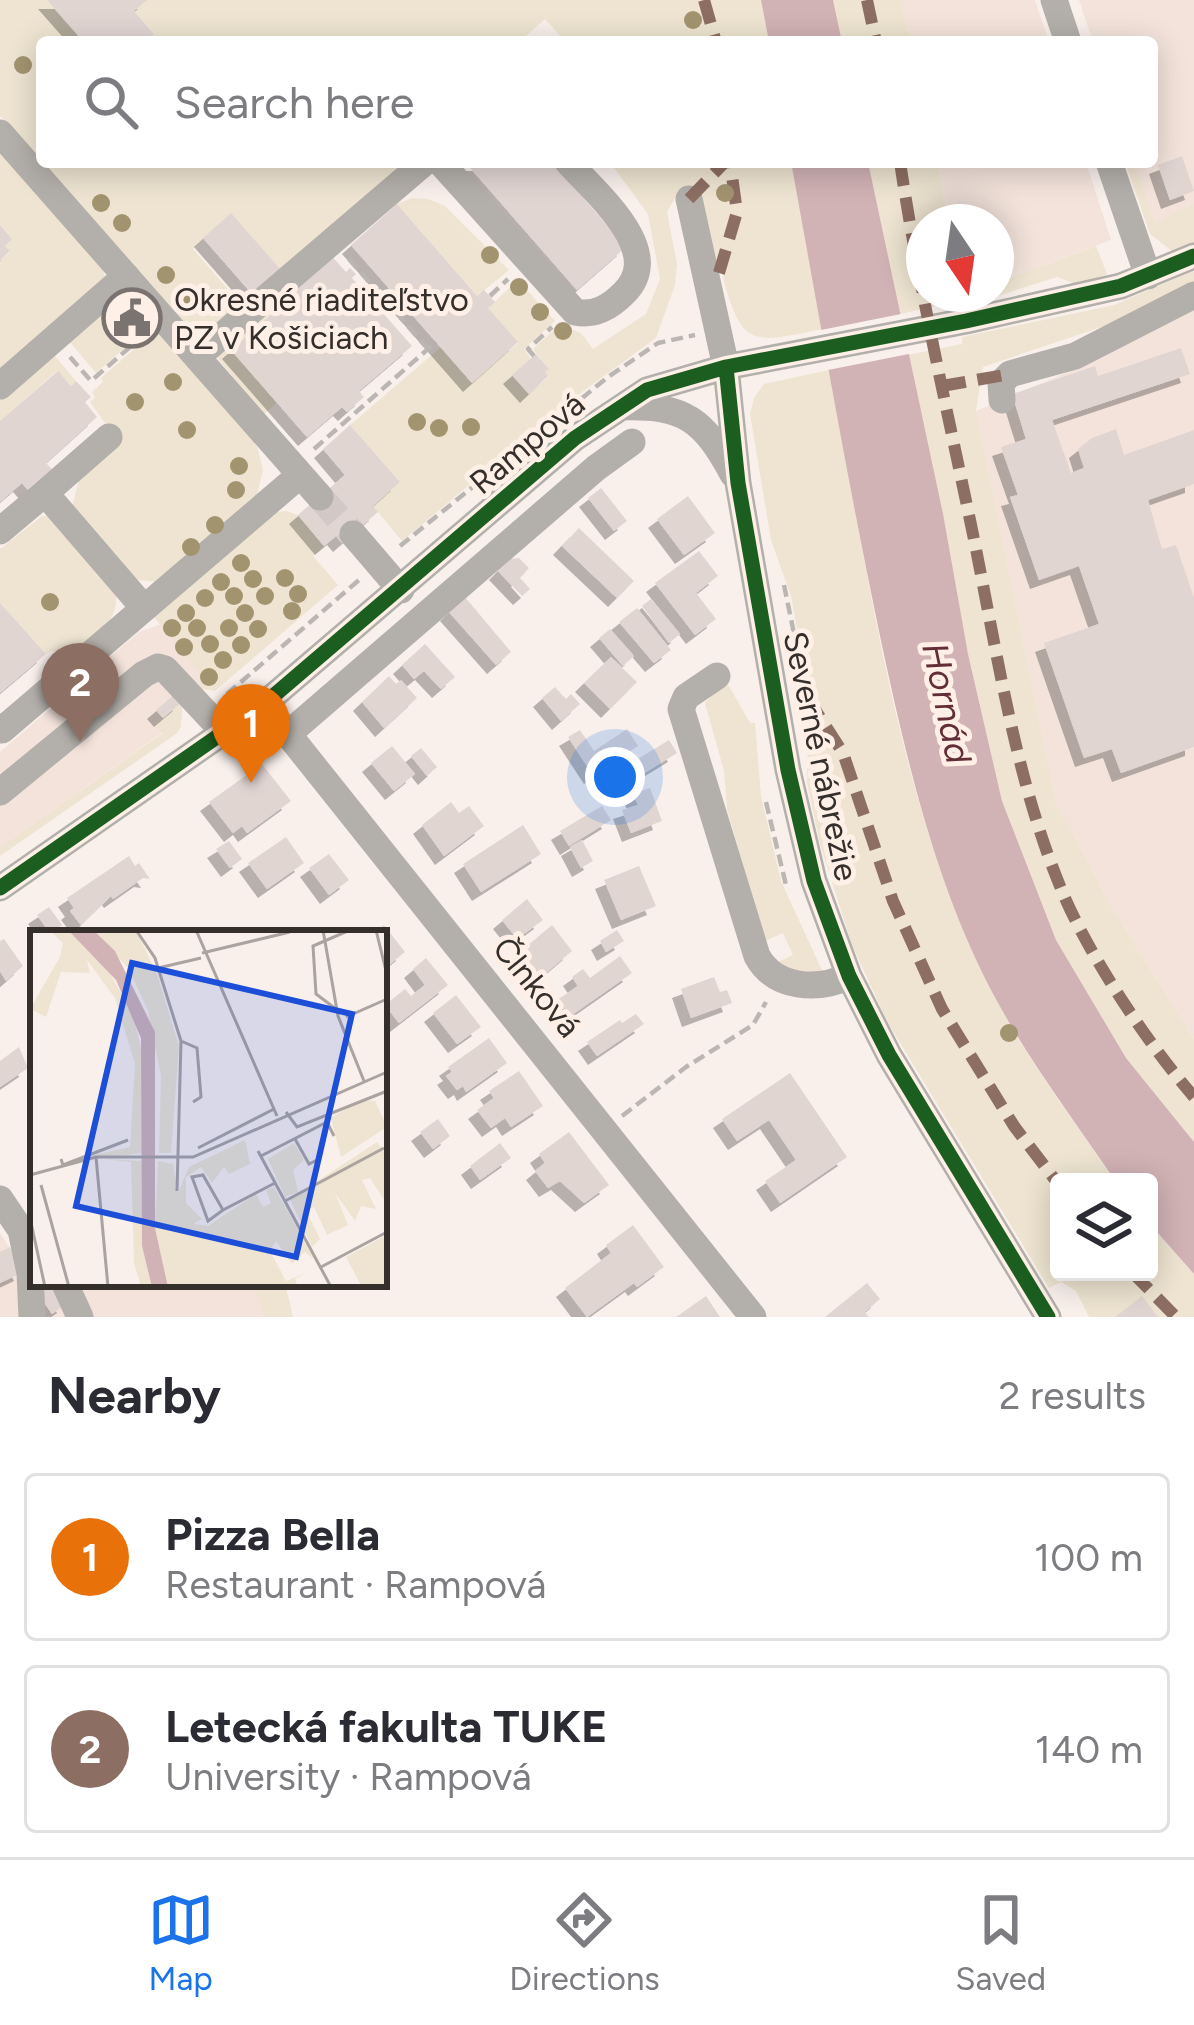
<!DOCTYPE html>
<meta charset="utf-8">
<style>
body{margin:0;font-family:Figtree,sans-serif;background:#f7f7f7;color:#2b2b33}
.controls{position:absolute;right:36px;bottom:36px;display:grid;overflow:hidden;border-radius:12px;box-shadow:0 6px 30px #0003}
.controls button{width:108px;height:108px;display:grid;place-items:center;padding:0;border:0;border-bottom:3px solid #e1e1e2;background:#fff;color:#2b2b33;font:60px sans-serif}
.compass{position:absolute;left:906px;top:204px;width:108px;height:108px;border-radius:50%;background:#fff;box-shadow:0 6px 30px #0003;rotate:167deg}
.you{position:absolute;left:615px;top:777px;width:42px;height:42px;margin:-30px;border:9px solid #fff;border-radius:50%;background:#1a73e8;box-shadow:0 0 0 18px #1a73e833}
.badge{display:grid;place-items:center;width:78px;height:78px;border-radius:50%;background:#1a73e8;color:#fff;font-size:39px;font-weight:700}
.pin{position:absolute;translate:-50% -99px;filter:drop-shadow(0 3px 6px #0008)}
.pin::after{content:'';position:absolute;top:63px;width:42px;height:36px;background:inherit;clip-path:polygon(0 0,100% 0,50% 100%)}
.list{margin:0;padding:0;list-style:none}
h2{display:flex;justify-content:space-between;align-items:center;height:156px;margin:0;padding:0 48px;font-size:51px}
h2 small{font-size:39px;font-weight:400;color:#7c7c81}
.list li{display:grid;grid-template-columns:78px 1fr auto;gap:36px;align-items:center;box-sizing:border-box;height:168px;margin:0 24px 24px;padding:0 24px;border:3px solid #e1e1e2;border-radius:12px}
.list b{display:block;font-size:45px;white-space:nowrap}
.list p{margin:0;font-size:39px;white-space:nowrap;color:#7c7c81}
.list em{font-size:39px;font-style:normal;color:#7c7c81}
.icon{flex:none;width:66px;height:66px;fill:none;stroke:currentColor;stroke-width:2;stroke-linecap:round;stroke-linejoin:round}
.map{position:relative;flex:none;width:1194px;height:1317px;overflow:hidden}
.search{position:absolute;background:#fff;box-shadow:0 6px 30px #0003;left:36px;right:36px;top:36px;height:132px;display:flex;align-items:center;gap:30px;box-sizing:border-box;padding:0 42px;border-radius:12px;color:#7c7c81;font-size:45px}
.sheet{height:540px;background:#fff}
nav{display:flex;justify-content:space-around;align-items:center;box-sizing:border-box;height:168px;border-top:3px solid #e1e1e2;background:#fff;font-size:33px;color:#7c7c81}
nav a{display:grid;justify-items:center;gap:6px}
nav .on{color:#1a73e8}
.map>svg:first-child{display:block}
</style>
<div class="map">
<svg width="1194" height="1317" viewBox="0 0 1194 1317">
<defs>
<filter id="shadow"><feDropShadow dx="-9" dy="9" stdDeviation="0" flood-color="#0004"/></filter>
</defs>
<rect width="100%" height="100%" fill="#f9f0ec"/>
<path fill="#f3e3db" d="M900 0H1035L1049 42H911Z
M1079 0H1194V203L1155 225 1134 162H1152V42H1093Z
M937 162H1086L1111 240 996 283V222H949Z
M1194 304V1039L1112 908 1056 803 976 411 1096 360Z
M170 621 215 691 198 688 182 702V719L0 847V752L139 632Z
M0 1233 33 1284H285L293 1317H0Z"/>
<path fill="#eee4d1" d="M0 0H47L84 42H42V162H403L402 170 283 273 230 214 193 249 234 296 236 310 214 330 194 332 181 322 0 116Z
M145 0H761L769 42H566L545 19 519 42H144L154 33 134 11Z
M833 0H900L911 42H842Z
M0 151 103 269 106 280 0 377V260L10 252 5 246 12 239 0 225Z
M615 162H791L822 329C751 344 741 348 722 273H717L698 186 681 188 667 212 677 264 675 285 656 338 571 400 402 541 373 506 400 482 350 425 441 347 473 382 518 343 488 308 518 280 555 321 524 349 531 359 513 375 529 394 548 377 545 372 549 369 533 349 559 325 581 333 593 349 646 314 660 279 648 214 612 165Z
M868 162H937L949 222H924V294H996V283L1096 246 1107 274 1078 285 1057 277 972 304 971 299 963 300 900 314Z
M1125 162H1134L1155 224 1194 203V244L1172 251 1150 234Z
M412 198 428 199 445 206 509 270 477 296 397 204Z
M1194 270V288L1149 311 983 367 976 411 1056 803 1112 908 1194 1039V1142L1126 1058 1056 940 1002 801 968 654 908 355 962 344V337L1114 305Z
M285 292 290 298 231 350 277 403 263 415 216 356Z
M126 294 152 324 96 373 70 342 106 299Z
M157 329 257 446 263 470 256 499 157 582 131 579 72 507 79 479 119 443 90 402 95 397 92 392 103 382 101 378Z
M54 355 76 381 71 386 57 371 0 421V391Z
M829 370C869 572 897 805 991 990 1025 1057 1073 1120 1116 1182H1059V1272H1149V1223L1194 1274V1317H1089L1076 1291 1061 1282 1049 1288 888 1023 852 945 820 844 807 782 809 696 791 596 771 540 750 414 754 398 764 384Z
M287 511 298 515 324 546 313 556 338 585 215 691 198 688 206 681 154 617 275 512Z
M42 516 52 517 115 589C122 618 97 635 79 654L52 651 46 654 0 603V549Z
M726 681 750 723H755L761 796 781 881 825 977H811L776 963 793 955 783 933 765 941 727 809 724 771 705 703Z
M182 702 181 727 176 734 0 856V847L163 733 156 724Z
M254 1284H285L293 1317H266Z"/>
<path fill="#d1b2b5" d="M761 0H833L842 42H769Z
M791 162H868L943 514 968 654 1002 801 1056 940 1126 1058 1194 1142V1274L1149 1223V1182H1116C1074 1120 1027 1058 992 992 934 881 906 757 880 636 847 479 820 320 791 162Z"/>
<path fill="#f9f0ec" d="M906 313 914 353 823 371 816 331Z"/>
<path fill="#e1d5d2" filter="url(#shadow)" d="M47 0H147L134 11 154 34 144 42H84Z
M1182 156 1194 191 1170 200 1158 165Z
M465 162H552L626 247 577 290Z
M397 204 477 296 484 290 495 302 488 308 518 342 472 383 351 245Z
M231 213 281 270 253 295 203 238Z
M0 225 12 239 5 246 10 251 0 260Z
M329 253 346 272 350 268 356 274 352 278 412 346 359 391 364 397 347 412 342 407 307 437 231 350 290 298 285 292Z
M1181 348 1190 374 1052 420 1071 473 1084 468 1078 449 1092 438 1116 429 1124 455 1194 430V484L1148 500 1162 549 1176 545 1194 598V747L1121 773 1112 749 1084 758 1044 643 1099 624 1079 566 1039 580 1010 497 1018 495 1001 447 1026 439 1012 394 1095 366 1098 376Z
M536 354 549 369 545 372 548 376 529 394 512 375Z
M58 371 71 386 76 381 91 397 85 402 97 417 46 463 53 470 29 491 22 483 0 502V421Z
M350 425 400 482 373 506 378 512 342 543 336 536 324 546 298 515 345 475 323 449Z
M601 488 627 521 614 531 588 498Z
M688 496 715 533 684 555 657 519Z
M579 528 634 581 617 598 562 546Z
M699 551 718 576 696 593 716 619 695 635 655 583Z
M519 558 529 568 520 578 530 589 522 596 498 571 510 559Z
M465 597 511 652 496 665 449 612Z
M651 599 680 634 669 643 642 606Z
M0 603 46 654 0 693Z
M637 608 671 650 654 663 619 622Z
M610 629 634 656 623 666 599 638Z
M425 644 455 677 441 689 424 671 414 679 402 665Z
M611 657 637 682 610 709 584 683Z
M389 676 396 684 401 680 417 698 384 728 362 702Z
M555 687 566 699 571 694 580 704 561 721 542 698Z
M175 694 182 702 163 718 156 710Z
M627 729 638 746 593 775 568 737 580 730 594 751Z
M669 740 677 753 615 791 607 778Z
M392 746 415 774 394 791 371 763Z
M421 748 437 767 427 776 411 756Z
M262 764 291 801 247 833 242 826 233 833 209 802Z
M650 788 662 821 631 833 622 810 638 805 633 794Z
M451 802 459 813 469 806 484 826 444 856 422 825Z
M602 806 611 820 569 846 560 831Z
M523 825 541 854 481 892 463 864Z
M286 837 304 863 267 889 248 863Z
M582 840 593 861 581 868 570 847Z
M229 841 242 859 230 868 216 849Z
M329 854 349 880 329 895 309 868Z
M129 856 135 866 139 863 150 879 143 878 113 899 111 896 81 925 70 911 74 908 67 898Z
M639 866 656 906 621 920 604 880Z
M527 899 543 920 517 939 502 920Z
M49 907 62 925 50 933 37 915Z
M384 925 405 952 384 969V933H376Z
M552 925 572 951 540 978 519 953Z
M617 930 624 941 606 952 600 941Z
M4 939 23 966 6 981 0 971V941Z
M620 956 632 973 569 1017 557 1000 578 986 572 977 583 969 590 978Z
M426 958 448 985 399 1023 385 1005 405 989 411 996 425 985 413 969Z
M714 977 720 992 727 990 732 1003 691 1018 681 989Z
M456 995 481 1027 457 1044 433 1013Z
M636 1014 644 1024 597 1056 587 1042 620 1020 622 1023Z
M489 1038 507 1063 466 1092 463 1086 457 1090 446 1076 452 1072 448 1067Z
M19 1047 28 1068 0 1087V1061Z
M519 1071 543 1106 511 1127 505 1118 491 1128 477 1110 494 1098 489 1091Z
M790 1073 847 1157 780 1203 765 1181 796 1160 769 1120 737 1141 722 1119Z
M438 1119 450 1136 433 1149 420 1132Z
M569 1132 609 1185 584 1203 560 1181 548 1188 535 1171 545 1163 539 1154Z
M500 1143 511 1158 480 1180 470 1166Z
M633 1225 664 1267 637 1287 634 1283 587 1317 565 1288 611 1253 606 1245Z
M10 1247 23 1272 0 1283V1252Z
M867 1283 880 1299 865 1312 869 1317H825Z
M41 1284H52L66 1304 52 1314 39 1295Z
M706 1296 720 1317H676Z
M1142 1296 1158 1317H1115L1132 1304Z"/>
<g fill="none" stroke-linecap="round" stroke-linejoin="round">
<path stroke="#d2c9c6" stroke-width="27" stroke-dasharray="27 14" stroke-linecap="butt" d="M320 497 353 534"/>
<path stroke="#bcb6b3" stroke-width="4.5" stroke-dasharray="12 6" stroke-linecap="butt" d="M349 259 428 349
M490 296 508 279
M534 356 528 349 552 327
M70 357 91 381 145 334
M314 449 436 342
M400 546 608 377 658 343 695 335
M784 585 807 697
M227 694 359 580
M766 802 786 885
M622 1116 686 1067 753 1025 766 1002"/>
<path stroke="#b3afaa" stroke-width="27" d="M1054 0 1068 42
M0 133 320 497
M440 162 575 312C595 316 610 307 624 293 667 251 595 193 568 162
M1109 162 1148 276
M689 199 726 367 738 483 788 770 814 881 849 976 889 1055 1048 1317
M197 357 425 162
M0 386 126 276
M1002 400 1001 383 1010 374 1075 356 1194 295
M622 407C685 405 704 420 733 474
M45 493 109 437
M0 531 45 493 144 608
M353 534 401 590
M717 676 686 697 681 709 757 956C775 989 818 991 849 976
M264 704 753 1317
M0 727 2 730 300 475
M288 734 596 468 632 442
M0 792 144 674 158 667 165 669 224 732
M0 888 264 704 575 438 647 390 726 367 966 321 1121 286 1194 256
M0 1199 31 1245
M21 1230 30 1273 32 1317
M65 1284 80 1317"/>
<path stroke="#8d6e63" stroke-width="12" stroke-dasharray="24 12" stroke-linecap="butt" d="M704 0 716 42
M867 0 876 42
M900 162C918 282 945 401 970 520 996 643 1013 774 1062 891 1089 956 1148 1044 1194 1097
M689 199 725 162
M719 273 737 212 730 162
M942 386 1010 374
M807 697 843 753 893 901 942 1009 1014 1126 1059 1185
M1132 1272 1176 1317"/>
<g stroke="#feefe7" stroke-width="22">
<path id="cycleway" d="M726 367 738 483 788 770 814 881 849 976 889 1055 1048 1317
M0 888 264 704 575 438 647 390 726 367 966 321 1121 286 1194 256"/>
</g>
<use href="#cycleway" stroke="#1b5e20" stroke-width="15"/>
</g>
<g fill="#a39470">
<circle cx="693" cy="20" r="9"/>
<circle cx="23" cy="65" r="9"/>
<circle cx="725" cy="193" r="9"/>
<circle cx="101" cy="203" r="9"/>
<circle cx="122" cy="223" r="9"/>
<circle cx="490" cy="255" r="9"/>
<circle cx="166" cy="275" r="9"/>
<circle cx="519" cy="287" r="9"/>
<circle cx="191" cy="303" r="9"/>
<circle cx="540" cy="312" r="9"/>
<circle cx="563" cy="331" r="9"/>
<circle cx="173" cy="382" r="9"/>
<circle cx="135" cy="402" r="9"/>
<circle cx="417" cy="422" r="9"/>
<circle cx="471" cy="427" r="9"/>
<circle cx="439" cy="428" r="9"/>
<circle cx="187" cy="430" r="9"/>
<circle cx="239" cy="466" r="9"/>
<circle cx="236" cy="490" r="9"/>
<circle cx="215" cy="525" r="9"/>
<circle cx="191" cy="547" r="9"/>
<circle cx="241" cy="563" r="9"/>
<circle cx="285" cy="578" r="9"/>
<circle cx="253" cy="579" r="9"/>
<circle cx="221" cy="582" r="9"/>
<circle cx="298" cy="594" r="9"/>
<circle cx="234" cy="596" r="9"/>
<circle cx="265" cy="596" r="9"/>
<circle cx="205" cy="598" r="9"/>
<circle cx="50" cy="602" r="9"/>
<circle cx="292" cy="611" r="9"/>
<circle cx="186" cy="613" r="9"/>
<circle cx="245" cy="613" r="9"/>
<circle cx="172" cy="628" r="9"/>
<circle cx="197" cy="628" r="9"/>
<circle cx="229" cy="628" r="9"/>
<circle cx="258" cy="629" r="9"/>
<circle cx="210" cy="644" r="9"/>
<circle cx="241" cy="645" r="9"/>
<circle cx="184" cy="647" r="9"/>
<circle cx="223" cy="660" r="9"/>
<circle cx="209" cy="677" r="9"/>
<circle cx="1009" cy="1033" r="9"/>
</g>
<defs>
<g id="civic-ring" transform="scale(3)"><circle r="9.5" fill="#feefe7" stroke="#7a736f" stroke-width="1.5"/><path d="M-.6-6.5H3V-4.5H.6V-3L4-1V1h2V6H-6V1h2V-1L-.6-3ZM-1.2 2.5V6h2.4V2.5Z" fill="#7a736f"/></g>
</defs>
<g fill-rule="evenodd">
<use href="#civic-ring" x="132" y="318"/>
</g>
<g text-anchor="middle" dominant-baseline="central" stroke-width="10" stroke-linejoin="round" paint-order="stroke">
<g font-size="33" fill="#352f2c" stroke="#feefe7" text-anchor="start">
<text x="174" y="299">Okresné riaditeľstvo<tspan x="174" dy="38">PZ v Košiciach</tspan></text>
</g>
<g font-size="33" fill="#352f2c" stroke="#feefe7">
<text transform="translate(527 443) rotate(-40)">Rampová</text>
<text transform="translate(821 756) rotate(78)">Severné nábrežie</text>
<text transform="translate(537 987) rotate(51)">Člnková</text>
</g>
<g font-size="36" font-style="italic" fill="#642e38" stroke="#feefe7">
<text transform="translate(947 703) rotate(78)">Hornád</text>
</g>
</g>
<g transform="translate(30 930)">
<rect width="357" height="357" fill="#f9f0ec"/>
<path d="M19 0H38L73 31 103 84 115 136 114 223 37 231 100 217 105 134 85 68 57 30 60 43 31 42 16 87 0 79 30 27 33 13ZM63 0H106L127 44 149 116 141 223H129L131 146 118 81 99 39ZM332 170 345 171 357 197 311 227 301 189 268 206ZM215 210 220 234 199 244 194 237 182 253 171 237 156 247V273L172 289 163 294 178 296 226 264 233 277 241 273 236 260 244 257 284 329 275 322 262 334 246 311 240 321 256 351 276 343 265 349 268 357H138L125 298 128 231 143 234 148 263 159 237ZM347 212 357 226V274L340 248 332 250 346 279 331 276 325 291 305 263 318 295 297 305 284 277 276 280 290 309 282 317 260 269ZM264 213 274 230 263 240 268 262 255 267 238 229ZM73 229 113 231 112 316 122 357H111L104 333 101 232ZM357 305V357H332L316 327Z" fill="#eee4d1"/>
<path d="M38 0H63L85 21 125 102V298L138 357H122L112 316 111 108 86 50Z" fill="#d1b2b5"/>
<path fill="none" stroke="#aba39f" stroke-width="3" d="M106 0 125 28 151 111 147 261M166 0 247 186M293 0 308 86 334 151M346 0 357 45M172 23 260 2M128 38 171 28M306 79 286 64 283 16 320 0M316 87 357 69M151 111 167 118 171 167 163 172M256 182 267 197 357 161M265 209 279 234 291 228M168 218 244 179M228 221 301 357M231 226 297 192 304 206M66 227 78 357M31 229 33 235 98 210M0 245 66 227H163L357 142M11 255 39 357M255 271 354 218M193 280 178 291 162 247 173 245 193 280 245 253M0 288 15 357M291 337 357 302"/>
<path fill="#1d4ed8" fill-opacity="0.15" stroke="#1d4ed8" stroke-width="6" d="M102 33 322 84 266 327 46 276Z"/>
<rect width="357" height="357" fill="none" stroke="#352f2c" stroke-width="6"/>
</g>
</svg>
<div class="controls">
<button><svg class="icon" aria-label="layers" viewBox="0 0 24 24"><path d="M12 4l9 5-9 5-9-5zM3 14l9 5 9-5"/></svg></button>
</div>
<svg class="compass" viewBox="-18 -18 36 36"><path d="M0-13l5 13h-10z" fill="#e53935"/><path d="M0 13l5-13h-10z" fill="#7c7c81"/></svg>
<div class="you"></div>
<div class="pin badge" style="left:251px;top:783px;background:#e8710a">1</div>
<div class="pin badge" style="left:80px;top:742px;background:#8d6e63">2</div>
<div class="search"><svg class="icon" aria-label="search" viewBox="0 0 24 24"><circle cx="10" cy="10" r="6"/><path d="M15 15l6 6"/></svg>Search here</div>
</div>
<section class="sheet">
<h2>Nearby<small>2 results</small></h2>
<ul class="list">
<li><span class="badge" style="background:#e8710a">1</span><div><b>Pizza Bella</b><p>Restaurant · Rampová</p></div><em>100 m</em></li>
<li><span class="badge" style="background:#8d6e63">2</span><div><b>Letecká fakulta TUKE</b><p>University · Rampová</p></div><em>140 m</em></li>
</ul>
</section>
<nav>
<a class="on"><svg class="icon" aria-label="map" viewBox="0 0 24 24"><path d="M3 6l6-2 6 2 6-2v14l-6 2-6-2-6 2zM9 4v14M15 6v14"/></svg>Map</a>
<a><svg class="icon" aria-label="directions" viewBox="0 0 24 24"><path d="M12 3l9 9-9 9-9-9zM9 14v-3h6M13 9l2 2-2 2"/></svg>Directions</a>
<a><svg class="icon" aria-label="saved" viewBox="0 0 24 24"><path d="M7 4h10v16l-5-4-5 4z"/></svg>Saved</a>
</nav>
